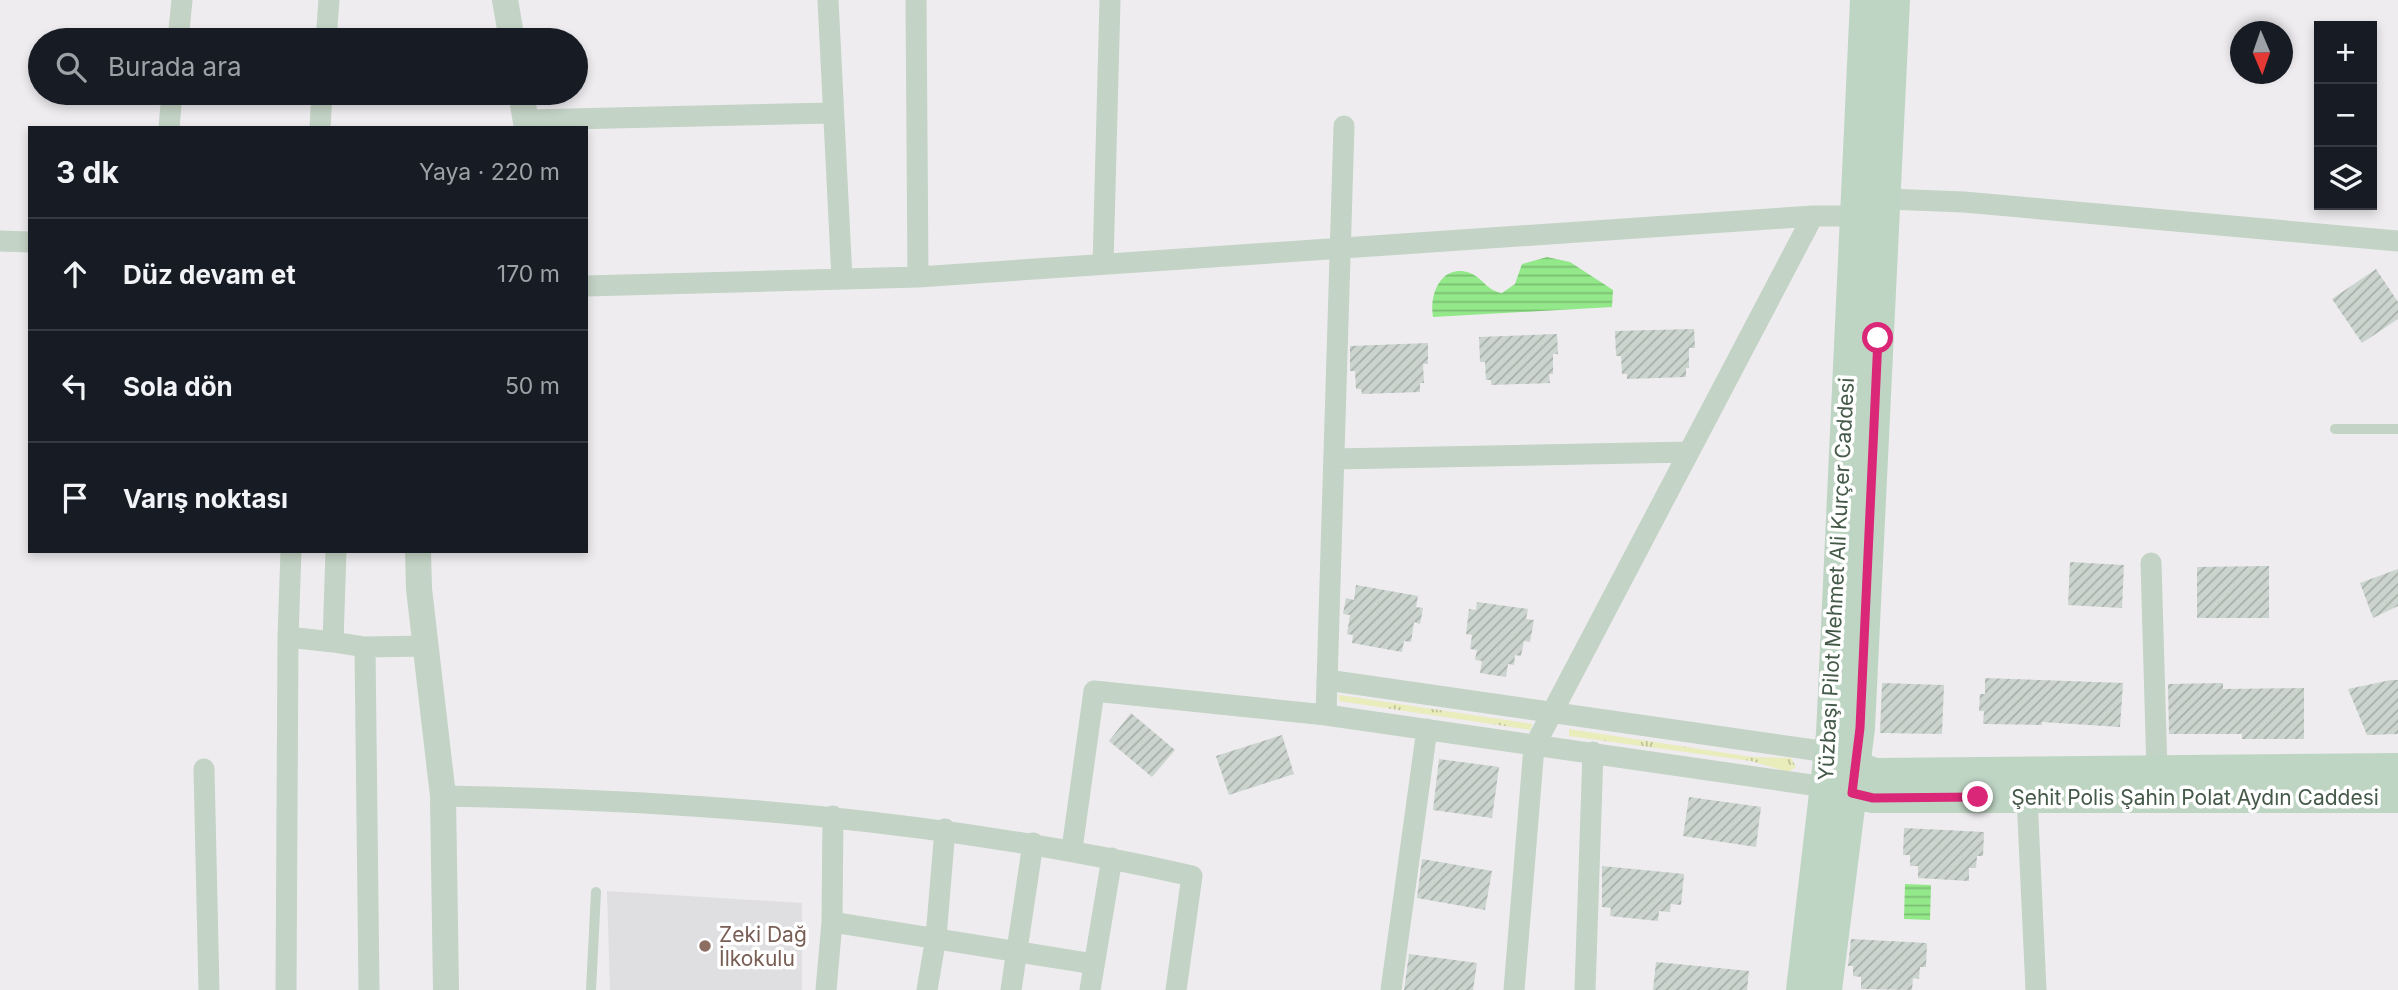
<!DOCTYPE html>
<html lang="tr">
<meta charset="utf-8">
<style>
body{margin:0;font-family:Inter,sans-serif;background:#20242c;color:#f1f3f6}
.controls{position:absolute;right:21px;top:21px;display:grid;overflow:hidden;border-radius:0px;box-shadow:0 4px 10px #0003}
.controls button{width:63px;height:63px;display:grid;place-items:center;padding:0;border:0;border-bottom:2px solid #363941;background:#171b24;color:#f1f3f6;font:35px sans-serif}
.compass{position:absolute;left:2230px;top:21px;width:63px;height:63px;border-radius:50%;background:#171b24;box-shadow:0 4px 10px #0003;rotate:178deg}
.stop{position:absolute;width:21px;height:21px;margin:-16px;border:5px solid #db2777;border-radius:50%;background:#fff}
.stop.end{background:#db2777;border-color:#fff;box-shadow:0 2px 7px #0008}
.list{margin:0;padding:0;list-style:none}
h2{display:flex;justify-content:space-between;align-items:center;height:91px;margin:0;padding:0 28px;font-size:30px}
h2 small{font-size:23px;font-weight:400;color:#9ea1a6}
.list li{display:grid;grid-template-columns:46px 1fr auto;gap:21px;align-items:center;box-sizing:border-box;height:112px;padding:0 28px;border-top:2px solid #363941}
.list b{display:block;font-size:26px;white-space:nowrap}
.list em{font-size:23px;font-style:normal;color:#9ea1a6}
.icon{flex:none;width:38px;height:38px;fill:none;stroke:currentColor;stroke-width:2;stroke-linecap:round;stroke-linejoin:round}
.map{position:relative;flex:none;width:2398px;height:990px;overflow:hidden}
.search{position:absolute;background:#171b24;box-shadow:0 4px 10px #0003;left:28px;top:28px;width:560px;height:77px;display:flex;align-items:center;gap:18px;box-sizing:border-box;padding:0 24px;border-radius:38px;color:#9ea1a6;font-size:26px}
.panel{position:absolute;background:#171b24;box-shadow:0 4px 10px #0003;left:28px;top:126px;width:560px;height:427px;border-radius:0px}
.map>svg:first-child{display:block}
</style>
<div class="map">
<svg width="2398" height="990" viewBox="0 0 2398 990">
<defs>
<pattern id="grass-tufts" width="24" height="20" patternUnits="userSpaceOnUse" patternTransform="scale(1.75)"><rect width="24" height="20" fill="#e9ecbb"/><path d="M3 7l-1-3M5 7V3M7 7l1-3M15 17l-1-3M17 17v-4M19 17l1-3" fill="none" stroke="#bfc29a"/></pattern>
<pattern id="water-rules" width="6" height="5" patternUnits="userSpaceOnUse" patternTransform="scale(1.75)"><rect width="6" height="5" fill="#93e889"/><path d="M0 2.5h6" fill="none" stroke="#7abf72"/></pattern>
<pattern id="building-hatch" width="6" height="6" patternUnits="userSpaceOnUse" patternTransform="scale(1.75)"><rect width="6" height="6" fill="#cbd4ce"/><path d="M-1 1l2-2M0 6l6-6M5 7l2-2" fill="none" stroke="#a7afa9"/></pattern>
</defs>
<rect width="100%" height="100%" fill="#eeecef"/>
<path fill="#dfdee0" d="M607 891 802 903V990H610Z"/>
<path fill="url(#grass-tufts)" d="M1339 695 1532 724 1531 730 1339 701Z
M1569 729 1752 757 1791 758 1796 767 1788 772 1751 761 1569 736Z"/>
<path fill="url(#water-rules)" d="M1547 257 1570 262 1613 290 1612 307 1433 317C1429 295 1441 263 1470 273 1483 278 1487 291 1502 293L1515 284 1522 264Z
M1905 884 1931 885 1930 920 1904 919Z"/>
<path fill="url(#building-hatch)" d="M2376 269 2398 302V319L2362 343 2332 299Z
M1694 329 1695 348H1689V368H1686V377L1627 379V374H1622L1621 356H1616L1615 331Z
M1557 334 1558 354H1553V374H1549L1550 383 1491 385V380H1486L1485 362H1480L1479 337Z
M1428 343V364H1423L1424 383H1420V392L1362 394 1361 389H1356L1355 371H1350V346Z
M2070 562 2124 565 2122 608 2068 605Z
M2269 566V618H2197V567Z
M2398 569V606L2373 618 2360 583Z
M1356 585 1418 596 1416 607 1423 608 1420 624 1414 622 1411 642 1404 641 1402 652 1352 643 1353 635 1347 634 1350 615 1343 614 1346 598 1354 600Z
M1477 602 1528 609 1526 619 1534 620 1530 642 1524 641 1521 656 1515 655 1514 665 1508 664 1506 677 1480 673 1482 661 1475 660 1477 650 1470 649 1472 635 1466 634 1469 609 1476 610Z
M1985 678 2123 683 2120 727 2042 722V725L1983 724 1984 711H1979L1980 694H1985Z
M2391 680H2398V734L2367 735 2348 689Z
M1882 683 1944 685 1942 734 1880 733Z
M2223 683V689L2304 688V739H2242V734H2169L2168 684Z
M1131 713 1175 750 1152 777 1109 741Z
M1282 735 1294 774 1229 795 1216 756Z
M1439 759 1499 767 1492 818 1433 810Z
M1689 797 1761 807 1756 847 1683 836Z
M1904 828 1984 832 1983 856H1977L1976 868H1969V881L1918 878V866H1910V855H1903Z
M1422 859 1492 871 1485 910 1417 898Z
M1602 866 1684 874 1681 905 1671 904 1670 912 1659 911 1658 921 1610 916 1611 908 1602 907Z
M1851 939 1927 943 1926 967H1920L1919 979 1913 978 1912 990 1861 989V977L1853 976V966H1848Z
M1409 954 1477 963 1473 990H1404Z
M1656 962 1749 971 1747 990H1653Z"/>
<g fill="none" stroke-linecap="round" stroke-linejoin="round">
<path stroke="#c3d3c5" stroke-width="10" d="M2335 429H2398
M591 990 596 892"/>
<path stroke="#c3d3c5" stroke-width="21" d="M828 0 842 279
M916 0 918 277
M178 40 182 0
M326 40 329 0
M526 120 832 113
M169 128 172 93
M320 128 322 93
M1886 199 1964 202 2398 241
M0 241 30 242
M1103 264 1110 0
M586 286 918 277 1813 216H1856
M1335 459 1688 452
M2151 563 2157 771
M288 637 333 642 336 551
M333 642 365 647 369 990
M365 647 426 646
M1327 680 1814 750 1828 756
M1326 715 1344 126
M204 769 209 990
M443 796C696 800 945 820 1192 876L1176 990
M2027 797 2036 990
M1072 849 1094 691 1326 715 1825 787
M832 922 1094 964
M286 990 288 637 291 551
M826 990 832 922 833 816
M927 990 936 937 945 829
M1011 990 1033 843
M1090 990 1112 858
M1391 990 1427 729
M1514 990 1534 747 1813 216
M1585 990 1593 752"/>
<path stroke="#c3d3c5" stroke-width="26" d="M505 0 512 40
M521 93 527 128
M418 551 419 589 443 796 446 990"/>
<path stroke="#bfd5c4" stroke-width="30" d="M1838 759 1875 773 2398 768
M1832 789 1873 798H2398
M1801 990 1831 734 1865 0
M1827 990 1860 728 1895 0"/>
</g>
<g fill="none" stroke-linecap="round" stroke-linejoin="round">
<path stroke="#db2777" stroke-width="9" d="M1878 338 1860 728 1852 793 1873 798 1978 797"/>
</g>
<circle fill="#8d6e63" stroke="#fff" stroke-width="2.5" cx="705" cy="946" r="7"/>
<g text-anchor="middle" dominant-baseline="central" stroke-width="7" stroke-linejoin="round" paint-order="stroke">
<g font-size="21" fill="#455949" stroke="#fff">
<text transform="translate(1836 579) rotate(-87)">Yüzbaşı Pilot Mehmet Ali Kurçer Caddesi</text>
<text x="2195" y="797">Şehit Polis Şahin Polat Aydın Caddesi</text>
</g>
<g font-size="21" fill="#785e54" stroke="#fff" text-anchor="start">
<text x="719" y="934">Zeki Dağ<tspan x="719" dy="24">İlkokulu</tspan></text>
</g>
</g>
</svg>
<div class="controls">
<button>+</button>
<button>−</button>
<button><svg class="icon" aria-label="layers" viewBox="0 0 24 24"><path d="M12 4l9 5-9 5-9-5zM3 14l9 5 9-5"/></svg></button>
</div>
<svg class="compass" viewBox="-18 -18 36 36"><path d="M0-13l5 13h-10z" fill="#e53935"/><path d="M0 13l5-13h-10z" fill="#9ea1a6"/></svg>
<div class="stop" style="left:1878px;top:338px"></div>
<div class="stop end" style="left:1978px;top:797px"></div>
<div class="search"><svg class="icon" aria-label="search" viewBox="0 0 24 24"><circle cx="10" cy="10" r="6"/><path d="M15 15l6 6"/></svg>Burada ara</div>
<section class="panel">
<h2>3 dk<small>Yaya · 220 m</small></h2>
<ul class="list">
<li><svg class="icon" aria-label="ahead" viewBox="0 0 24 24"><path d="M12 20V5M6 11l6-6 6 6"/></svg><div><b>Düz devam et</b></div><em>170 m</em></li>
<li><svg class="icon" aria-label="left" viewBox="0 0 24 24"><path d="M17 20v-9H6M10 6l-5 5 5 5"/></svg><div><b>Sola dön</b></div><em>50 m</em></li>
<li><svg class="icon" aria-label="arrive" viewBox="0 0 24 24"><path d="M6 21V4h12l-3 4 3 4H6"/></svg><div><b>Varış noktası</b></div></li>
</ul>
</section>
</div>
